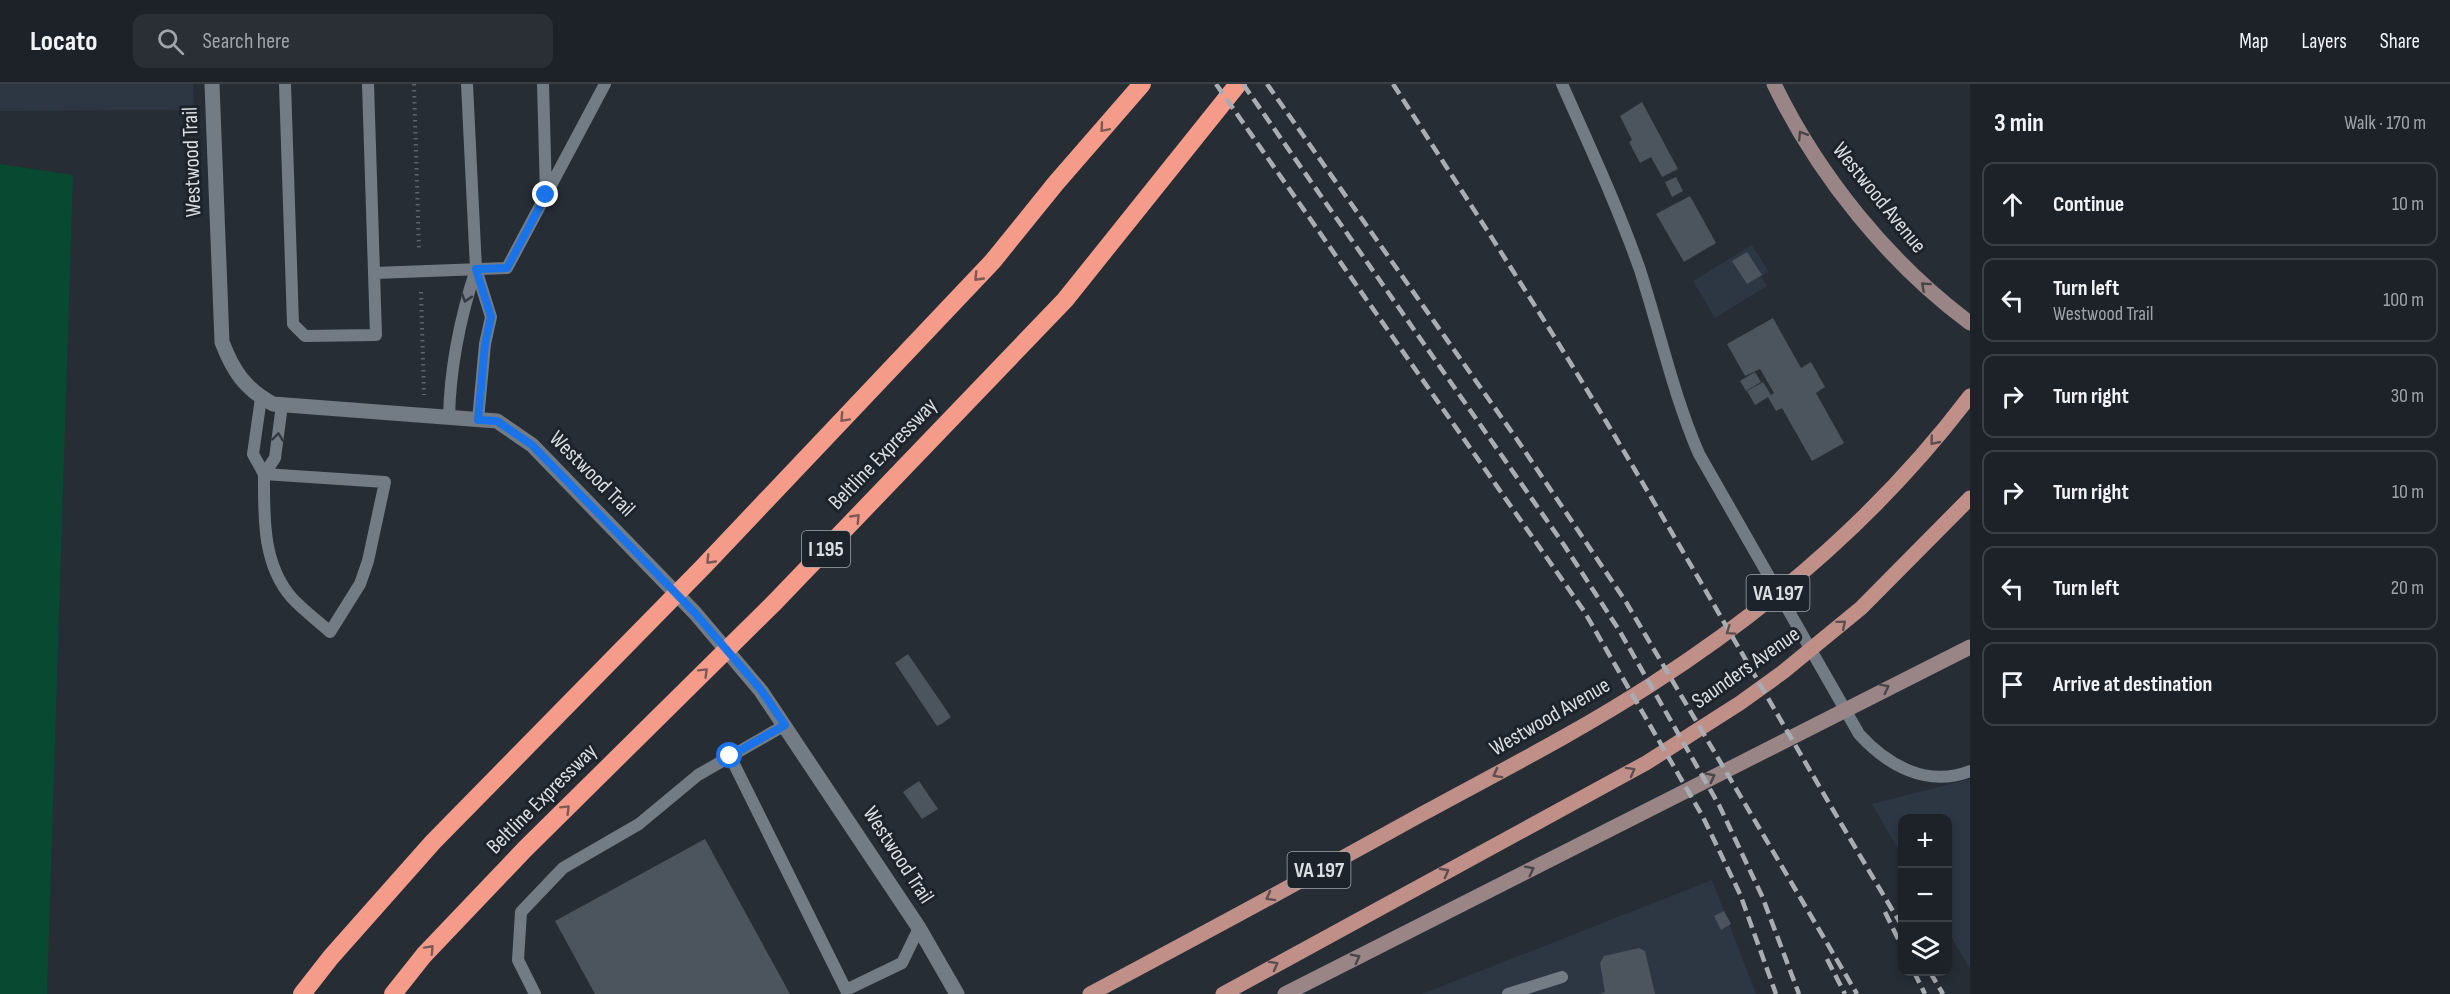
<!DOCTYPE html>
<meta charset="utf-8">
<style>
body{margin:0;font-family:"Sofia Sans Condensed",sans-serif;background:#292f34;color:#f1f3f6}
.controls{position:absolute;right:18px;bottom:18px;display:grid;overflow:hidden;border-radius:12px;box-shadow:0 3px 9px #0003}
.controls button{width:54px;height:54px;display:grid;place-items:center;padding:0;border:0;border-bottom:2px solid #3a3f45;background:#1c2228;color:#f1f3f6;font:30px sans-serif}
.stop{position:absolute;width:18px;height:18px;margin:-14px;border:4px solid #1a73e8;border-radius:50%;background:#fff}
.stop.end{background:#1a73e8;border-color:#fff;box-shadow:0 2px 6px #0008}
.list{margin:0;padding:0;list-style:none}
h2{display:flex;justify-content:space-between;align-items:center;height:78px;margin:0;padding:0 24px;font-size:26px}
h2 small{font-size:20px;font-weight:400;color:#a0a4a8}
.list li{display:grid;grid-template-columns:39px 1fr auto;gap:18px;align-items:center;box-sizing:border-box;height:84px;margin:0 12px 12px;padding:0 12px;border:2px solid #3a3f45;border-radius:12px}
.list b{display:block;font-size:22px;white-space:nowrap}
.list p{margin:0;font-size:20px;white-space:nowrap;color:#a0a4a8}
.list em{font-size:20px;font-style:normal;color:#a0a4a8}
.icon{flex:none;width:33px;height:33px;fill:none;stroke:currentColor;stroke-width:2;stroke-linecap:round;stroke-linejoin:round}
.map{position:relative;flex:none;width:1970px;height:910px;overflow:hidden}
header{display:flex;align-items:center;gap:36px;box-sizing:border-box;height:84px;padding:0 30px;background:#1c2228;border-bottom:2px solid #3a3f45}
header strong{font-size:28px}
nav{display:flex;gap:33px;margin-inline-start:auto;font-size:21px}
.search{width:420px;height:54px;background:#292f34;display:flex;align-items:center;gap:15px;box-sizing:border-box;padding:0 21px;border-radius:12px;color:#a0a4a8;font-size:22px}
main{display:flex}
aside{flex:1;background:#1c2228}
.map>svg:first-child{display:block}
</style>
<header>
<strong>Locato</strong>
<div class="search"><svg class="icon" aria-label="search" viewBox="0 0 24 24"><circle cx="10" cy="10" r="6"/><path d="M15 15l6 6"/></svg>Search here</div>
<nav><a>Map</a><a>Layers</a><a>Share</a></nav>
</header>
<main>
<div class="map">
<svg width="1970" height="910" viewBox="0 0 1970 910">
<rect width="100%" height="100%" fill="#262d35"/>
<path fill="#2d3744" d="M0 0H193L194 26 0 27Z
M1752 161 1769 188 1761 192 1767 202 1715 234 1693 197Z
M1970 695V885L1948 847V734H1902V772L1872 720Z
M1712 796 1756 910H1422Z"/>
<path fill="#074931" d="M0 80 73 91 47 910H0Z"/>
<path fill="#4c545d" d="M1642 18 1678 85 1662 93 1651 73 1640 79 1629 58 1632 56 1620 32Z
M1676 93 1683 107 1672 113 1665 98Z
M1690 112 1716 159 1684 178 1656 130Z
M1747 168 1762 191 1747 200 1732 177Z
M1773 234 1801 284 1811 278 1825 303 1816 309 1844 359 1812 377 1782 324 1776 327 1768 313 1755 321 1747 307 1763 298 1771 311 1774 309 1760 285 1745 292 1727 260Z
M1755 288 1761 298 1746 307 1740 297Z
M908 570 951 633 943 639 937 642 895 579Z
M919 697 938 725 922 735 903 708Z
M705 755 790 910H595L555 837Z
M1724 827 1731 840 1721 846 1714 832Z
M1639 864 1645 867 1655 910H1599L1605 908 1600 879 1604 872Z"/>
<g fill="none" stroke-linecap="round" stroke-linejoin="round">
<path stroke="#5f656c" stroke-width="4" stroke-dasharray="1.5 4.5" stroke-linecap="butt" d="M414 0 419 167
M421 208 424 311"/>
<path stroke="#737c85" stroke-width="12" d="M285 0 293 240 305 252 376 251 368 0
M467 0 476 185
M543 0 546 110
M1562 0C1589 61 1618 123 1640 186 1660 248 1673 310 1699 370L1859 650C1887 681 1927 704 1970 687
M375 189 507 184 605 0
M261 314 253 370 264 390 275 374 282 321
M449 334C450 282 460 234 476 185L491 233 485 260 478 336
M264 390 385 398 368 477 360 500 330 548C318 537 303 526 292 514 262 480 264 432 264 390Z
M730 672 846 906 902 879 919 844
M535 910 518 876 521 828 563 784 639 740 698 691 785 641
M1508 910 1562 893"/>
<path stroke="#737c85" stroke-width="15" d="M212 0 222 258C233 287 245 305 273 320L497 337 532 361 695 529 761 607 919 844 957 910"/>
<path stroke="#9a8586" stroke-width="15" d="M1774 0C1818 91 1889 179 1970 239
M1285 910 1970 563"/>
<path stroke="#c08f88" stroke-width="15" d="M1090 910C1201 851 1312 791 1422 730 1499 688 1578 648 1652 600 1773 522 1883 427 1970 312
M1223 910 1646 679 1740 619 1783 588 1861 524 1970 414"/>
<path stroke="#f49b8a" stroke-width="18" d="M302 910 331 873 433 758 703 483 993 177 1056 99 1142 0
M393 910 424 871 525 765 775 518 1065 216 1238 0"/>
<path stroke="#a7adb3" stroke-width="4.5" stroke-dasharray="12 6" stroke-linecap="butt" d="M1216 0 1584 527 1703 733 1740 810 1776 910
M1243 0 1564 461 1619 546 1719 721 1762 812 1799 910
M1267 0 1516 354 1626 518 1857 910
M1393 0C1465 112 1538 224 1607 339 1707 506 1802 676 1902 842
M1885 828 1902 863
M1827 875 1845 910
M1914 888 1925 910
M1930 888 1943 910"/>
</g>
<defs><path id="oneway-chevron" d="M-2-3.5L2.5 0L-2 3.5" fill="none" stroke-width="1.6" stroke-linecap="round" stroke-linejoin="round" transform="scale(1.5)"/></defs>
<g stroke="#7d5956">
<use href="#oneway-chevron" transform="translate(1104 44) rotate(131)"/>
<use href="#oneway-chevron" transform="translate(978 193) rotate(134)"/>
<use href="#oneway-chevron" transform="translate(844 334) rotate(133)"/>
<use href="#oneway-chevron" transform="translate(856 434) rotate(-46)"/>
<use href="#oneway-chevron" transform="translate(710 476) rotate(134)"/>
<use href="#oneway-chevron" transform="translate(704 588) rotate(-45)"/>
<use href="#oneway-chevron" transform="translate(566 725) rotate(-45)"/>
<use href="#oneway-chevron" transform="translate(430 865) rotate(-47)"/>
</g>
<g stroke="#48454b">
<use href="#oneway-chevron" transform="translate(1802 51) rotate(-122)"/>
<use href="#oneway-chevron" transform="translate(1925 202) rotate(-138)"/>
<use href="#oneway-chevron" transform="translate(1885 604) rotate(-27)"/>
<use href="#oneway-chevron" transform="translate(1711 693) rotate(-27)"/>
<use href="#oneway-chevron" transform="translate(1530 786) rotate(-27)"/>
<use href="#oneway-chevron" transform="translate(1356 874) rotate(-27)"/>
</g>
<g stroke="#323942">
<use href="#oneway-chevron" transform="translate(466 214) rotate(108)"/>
<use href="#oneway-chevron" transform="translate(278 353) rotate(-83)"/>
</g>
<g stroke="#5e4e50">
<use href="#oneway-chevron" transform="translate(1934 357) rotate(129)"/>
<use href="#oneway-chevron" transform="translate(1842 540) rotate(-40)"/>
<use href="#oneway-chevron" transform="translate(1730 547) rotate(145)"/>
<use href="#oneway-chevron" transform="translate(1631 687) rotate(-29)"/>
<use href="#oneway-chevron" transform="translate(1497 690) rotate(151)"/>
<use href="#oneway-chevron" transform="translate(1445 788) rotate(-28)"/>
<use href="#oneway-chevron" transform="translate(1270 813) rotate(151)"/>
<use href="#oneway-chevron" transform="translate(1274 881) rotate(-29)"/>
</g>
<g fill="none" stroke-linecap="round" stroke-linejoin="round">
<path stroke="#1a73e8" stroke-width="8" d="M546 111 507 184 476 185 491 233 485 260 478 336 497 337 532 361 695 529 761 606 785 641 730 672"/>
</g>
<g text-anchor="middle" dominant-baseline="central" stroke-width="6" stroke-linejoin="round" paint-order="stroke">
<g fill="#1c232b" stroke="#a0a6ac" stroke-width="1.5">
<rect x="802" y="447" width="48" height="36" rx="4.5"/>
<rect x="1746.5" y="491" width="63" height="36" rx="4.5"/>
<rect x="1287.5" y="768" width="63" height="36" rx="4.5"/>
</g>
<g font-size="21" font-weight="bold" fill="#d9dee3">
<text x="826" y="465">I 195</text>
<text x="1778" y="509">VA 197</text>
<text x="1319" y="786">VA 197</text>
</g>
<g font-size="22" fill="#d9dee3" stroke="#1c232b">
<text transform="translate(192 78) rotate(-92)">Westwood Trail</text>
<text transform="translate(1879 114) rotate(51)">Westwood Avenue</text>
<text transform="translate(883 370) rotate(-46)">Beltline Expressway</text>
<text transform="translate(592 390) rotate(45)">Westwood Trail</text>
<text transform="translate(1746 584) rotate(-35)">Saunders Avenue</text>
<text transform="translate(1550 633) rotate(-30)">Westwood Avenue</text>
<text transform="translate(542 715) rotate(-45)">Beltline Expressway</text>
<text transform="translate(898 771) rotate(57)">Westwood Trail</text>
</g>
</g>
</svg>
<div class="controls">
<button>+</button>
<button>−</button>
<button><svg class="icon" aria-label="layers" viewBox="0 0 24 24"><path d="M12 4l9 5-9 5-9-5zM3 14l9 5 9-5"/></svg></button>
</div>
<div class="stop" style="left:730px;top:672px"></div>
<div class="stop end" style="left:546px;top:111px"></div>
</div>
<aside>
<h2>3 min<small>Walk · 170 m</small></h2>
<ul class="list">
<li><svg class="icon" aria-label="ahead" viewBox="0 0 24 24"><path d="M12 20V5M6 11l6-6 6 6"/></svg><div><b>Continue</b></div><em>10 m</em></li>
<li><svg class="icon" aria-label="left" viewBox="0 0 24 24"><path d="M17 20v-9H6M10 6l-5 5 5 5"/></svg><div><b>Turn left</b><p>Westwood Trail</p></div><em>100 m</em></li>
<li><svg class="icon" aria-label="right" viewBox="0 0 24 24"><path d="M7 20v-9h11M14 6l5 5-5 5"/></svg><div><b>Turn right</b></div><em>30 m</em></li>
<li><svg class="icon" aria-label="right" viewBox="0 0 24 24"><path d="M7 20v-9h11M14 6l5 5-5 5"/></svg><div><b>Turn right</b></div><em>10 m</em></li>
<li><svg class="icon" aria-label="left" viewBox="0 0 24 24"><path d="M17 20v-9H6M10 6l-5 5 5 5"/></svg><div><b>Turn left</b></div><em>20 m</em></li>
<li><svg class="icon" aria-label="arrive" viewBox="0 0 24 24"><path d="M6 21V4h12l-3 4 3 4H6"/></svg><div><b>Arrive at destination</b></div></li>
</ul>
</aside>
</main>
